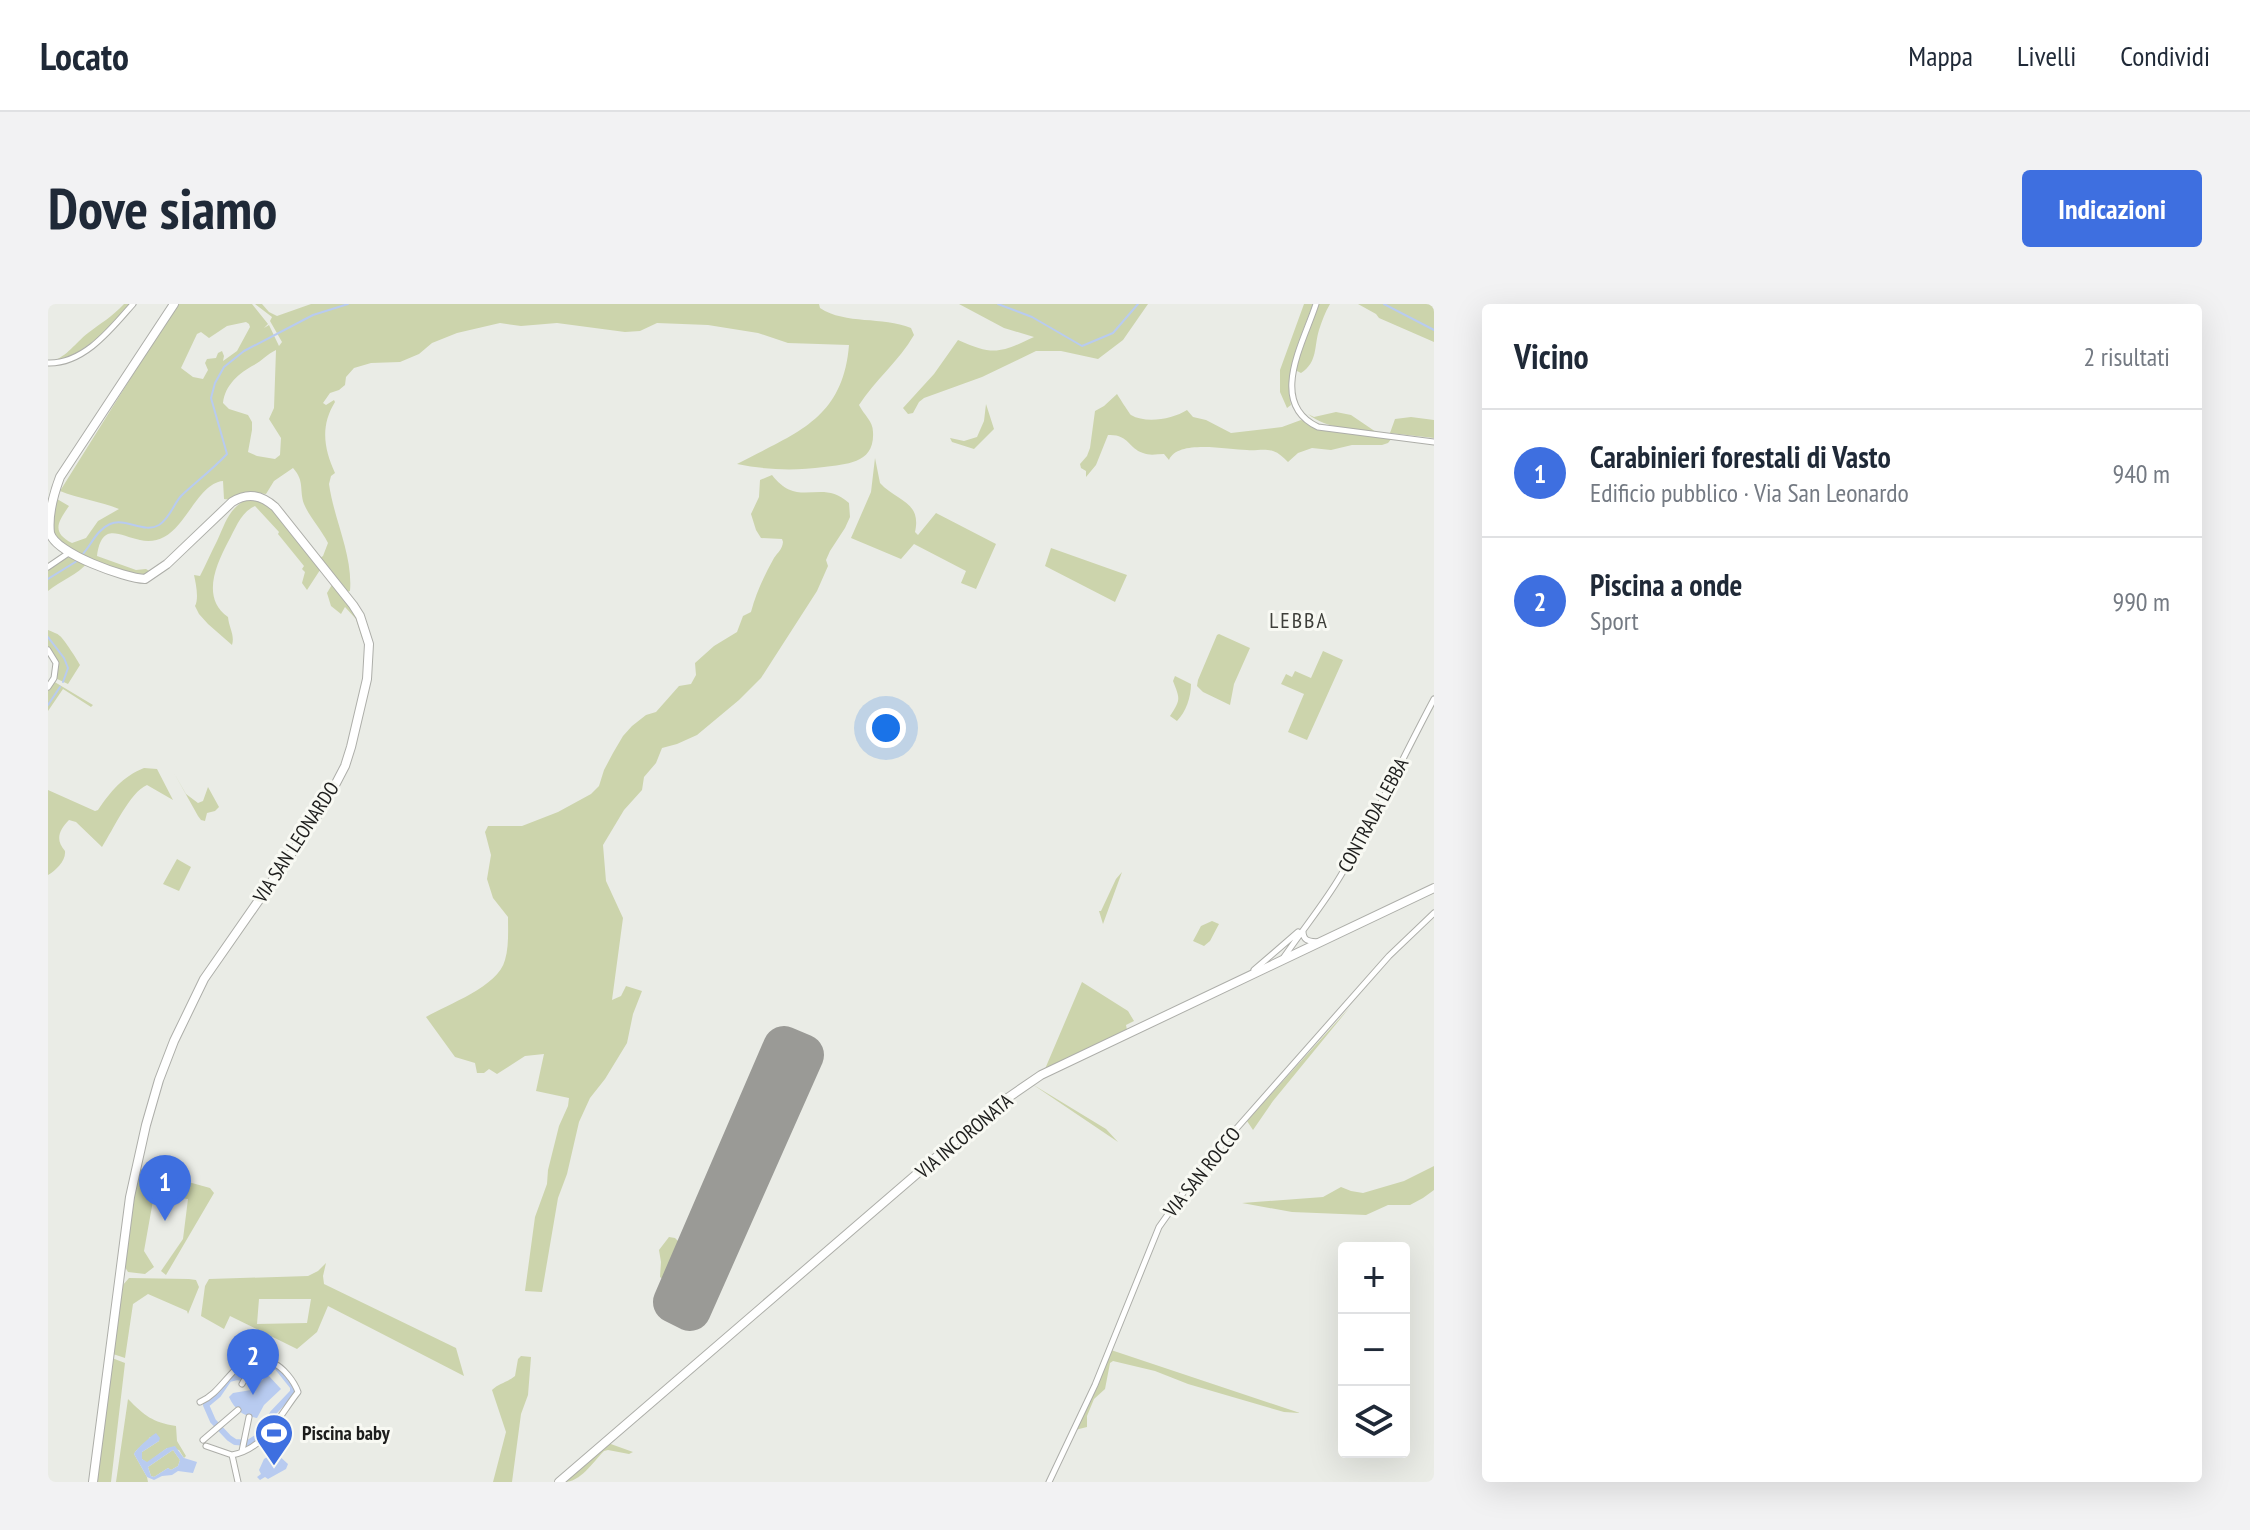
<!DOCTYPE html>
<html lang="it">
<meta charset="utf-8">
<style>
body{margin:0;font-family:"PT Sans Narrow",sans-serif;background:#f2f2f3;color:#1f2937}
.controls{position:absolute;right:24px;bottom:24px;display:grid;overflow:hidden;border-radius:8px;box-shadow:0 8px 32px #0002}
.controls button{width:72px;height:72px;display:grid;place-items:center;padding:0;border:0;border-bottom:2px solid #e0e1e3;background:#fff;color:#1f2937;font:40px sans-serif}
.you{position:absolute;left:838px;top:424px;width:28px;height:28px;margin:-20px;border:6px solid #fff;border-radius:50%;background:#1a73e8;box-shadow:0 0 0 12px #1a73e833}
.badge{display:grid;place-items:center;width:52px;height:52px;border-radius:50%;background:#3e6fe0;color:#fff;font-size:26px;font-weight:700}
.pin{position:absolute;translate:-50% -66px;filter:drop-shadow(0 2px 4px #0008)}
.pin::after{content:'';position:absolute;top:42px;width:28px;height:24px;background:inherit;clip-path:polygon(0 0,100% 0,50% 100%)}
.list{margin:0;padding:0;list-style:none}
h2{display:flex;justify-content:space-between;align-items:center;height:104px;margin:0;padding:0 32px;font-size:34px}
h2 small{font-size:26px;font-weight:400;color:#747a83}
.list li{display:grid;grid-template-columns:52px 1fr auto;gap:24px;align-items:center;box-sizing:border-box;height:128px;padding:0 32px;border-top:2px solid #e0e1e3}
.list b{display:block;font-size:30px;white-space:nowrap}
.list p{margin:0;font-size:26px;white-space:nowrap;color:#747a83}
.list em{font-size:26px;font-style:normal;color:#747a83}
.icon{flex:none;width:44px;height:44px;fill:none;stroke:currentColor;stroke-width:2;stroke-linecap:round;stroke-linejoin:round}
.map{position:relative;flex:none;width:1386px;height:1178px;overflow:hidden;border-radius:8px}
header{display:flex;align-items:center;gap:48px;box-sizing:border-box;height:112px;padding:0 40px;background:#fff;border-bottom:2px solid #e0e1e3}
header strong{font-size:38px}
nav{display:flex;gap:44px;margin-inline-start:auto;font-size:28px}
.intro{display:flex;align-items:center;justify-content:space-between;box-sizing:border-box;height:192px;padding:0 48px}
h1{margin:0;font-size:56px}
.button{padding:20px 36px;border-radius:8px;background:#3e6fe0;color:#fff;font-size:28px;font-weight:700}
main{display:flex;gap:48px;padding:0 48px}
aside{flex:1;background:#fff;border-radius:8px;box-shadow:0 8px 32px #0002}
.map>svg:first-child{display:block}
</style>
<header>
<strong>Locato</strong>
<nav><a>Mappa</a><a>Livelli</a><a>Condividi</a></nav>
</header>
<div class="intro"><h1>Dove siamo</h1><a class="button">Indicazioni</a></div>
<main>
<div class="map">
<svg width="1386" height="1178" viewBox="0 0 1386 1178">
<rect width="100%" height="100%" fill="#eaece6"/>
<path fill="#ccd4ac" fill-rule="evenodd" d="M76 0H84C61 23 37 52 3 58 21 51 26 40 40 29 53 19 64 13 76 0Z
M129 0H204L220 20 216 24 221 21 231 42 234 38 222 17 224 13 207 0H214L221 8 229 12 263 0H771L772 4C798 21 834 12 863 24L866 31C851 57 827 76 811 101 816 111 825 117 825 128 827 160 798 160 776 163 746 167 719 166 689 160 747 129 795 116 801 41L740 39 710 29 660 21 609 19 592 27 577 28 509 19 473 22 452 19 409 29 384 39 371 50 352 58 323 59 306 64 298 73 297 81 291 86 282 89 275 99 278 101 286 96 287 98C272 122 276 145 287 169L283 172 281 180C286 216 305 251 302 287L298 288 272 254 275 252 280 239C273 225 262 214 256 200 251 186 257 177 245 164L226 177 218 190 203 188 184 196 176 195 175 177C151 179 139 221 116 233 109 237 100 238 92 236 71 232 54 217 49 252L88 266 98 265 103 268 98 273 77 271 16 242 4 226 9 195 21 202C10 218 3 228 24 239L38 234 50 217 71 205C52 197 31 195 12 187ZM198 18 201 20 202 23 189 47 175 57 176 52 174 47 170 49 168 54 159 55 157 59 160 66 155 75 145 73 133 64 149 30 153 28 161 34 179 22ZM228 46 226 104 221 115 233 134 232 151 227 155 209 152 200 148 204 126V118L200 111 181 105 175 99C177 81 191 69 206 61 214 57 219 50 228 46Z
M911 0H1100L1075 36 1050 55 1013 47H988L934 73 876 94 871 98 865 109 860 110 855 104 886 70 910 36C946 52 952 49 986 33L956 24Z
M1256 0H1265C1253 33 1236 66 1243 101L1239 104 1232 88V66Z
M1271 0H1282C1277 8 1274 17 1271 26 1266 42 1270 58 1253 69L1249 67 1248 62Z
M1310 0H1386V38L1331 14 1328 10Z
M1069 90C1071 93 1081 109 1083 111 1098 120 1125 115 1139 106L1145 113 1158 116 1183 129 1234 123 1253 116 1263 120 1344 134 1340 139 1334 141H1304L1283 146 1264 144 1250 149 1240 158C1235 153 1231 149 1225 147 1215 144 1209 147 1199 146 1180 146 1130 135 1121 156L1116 150C1109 150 1102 152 1095 149 1080 144 1081 130 1060 131L1048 161 1038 173V167L1033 164 1032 160 1039 152 1042 144 1047 107 1056 102Z
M938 100 946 125 926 145 904 138 902 134 916 137 929 133 936 117Z
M1288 108 1303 111 1328 128C1304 125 1279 125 1260 110L1266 113Z
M1363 113 1386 116V134L1342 129 1347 115Z
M827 154 832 179C848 197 874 197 867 228L870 231 888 209 948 240 928 285 913 279 918 267 866 240 853 255 803 234 823 188Z
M724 171C751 206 773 173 801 199L802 213 797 224 782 247 778 256 780 262 769 287 713 374 691 396 649 431 629 440 614 444 608 459 596 473 594 486 576 506 555 541 558 577 575 614 564 696 573 692 578 682 594 687 585 710 579 739 557 775 542 794 531 818 519 870 510 894 494 988 477 987 487 913 499 880 500 866 511 822 520 802 521 794 488 787 496 750 477 752 449 770 441 765 436 769H429L427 759 407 753 378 713C400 700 450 683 457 656 461 643 460 626 460 613L445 594 439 575 443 551 437 528 440 522H474L510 508 543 490 551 482 556 466 565 449 575 432 584 422 598 411 608 408 631 382 643 380 648 371 647 359 666 342 689 328 695 312 703 308C708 289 716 272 726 254 730 248 734 246 735 238L734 235 713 234 708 226 703 210 711 193 712 176Z
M203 194 219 199 274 263 259 286 254 279 257 268 254 265 256 262 230 230 231 228 207 202C192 209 188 224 180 238 168 261 153 294 180 313 181 324 187 331 184 341L160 320 151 310 147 302C151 295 148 280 146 271L152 272C158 260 163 249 169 237 178 218 181 202 203 194Z
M1003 244 1079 271 1067 298 997 262Z
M25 251 40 258C30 271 13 276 0 287V264Z
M285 279 308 311 316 331 314 334 308 315 297 303 293 310 283 302 279 289Z
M0 326C4 328 9 329 12 332 16 335 30 357 32 361L20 380 7 374 8 354 0 343Z
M1171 330 1202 344 1186 380 1182 401 1155 388 1149 382 1150 376 1169 331Z
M1275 347 1295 356 1259 436 1240 428 1256 390 1233 380 1238 370 1244 373 1247 367 1263 374Z
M1127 372 1143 380C1143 393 1138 408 1129 417L1122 412C1133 395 1132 395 1125 377Z
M5 377 45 401 43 403 15 385 0 407V386Z
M96 464 109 465 125 496 99 481C82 488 65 526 54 543L28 518 21 516C11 526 7 536 17 547 18 557 8 566 0 571V486L47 507 50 506C63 487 74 473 96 464Z
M126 469 138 490 150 499 155 497 160 483 171 503 167 507 159 509 157 517 153 516 150 512Z
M129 555 143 563 131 587 115 580Z
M1074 568 1055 620 1051 607H1053L1068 575Z
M1164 617 1171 620 1162 637 1156 642 1145 637 1153 622Z
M1034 678 1080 707 1086 717 1078 721 1079 726 997 765Z
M1302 703 1225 797 1205 826 1199 817Z
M984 780 1058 825 1070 838Z
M1386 862V886L1375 894 1362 901H1340L1318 911 1244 908 1194 899 1275 893 1293 883 1303 887 1315 889 1356 877Z
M90 864 162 884 166 889 118 971 113 967 135 935 140 895 106 891 96 947 106 963 97 970 80 968 75 960Z
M621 933 627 934 631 938 625 955 623 973 619 978 612 973 613 958 611 946Z
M278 959 275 972 276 980 408 1044 416 1072 280 1002 269 1028 249 1045 182 1012 176 1025 153 1012 157 982 161 975 260 972 270 967ZM211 995H263L259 1019 209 1020Z
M81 974 141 975 148 976 151 983 140 1010 139 1007 100 990 85 1000 77 1054 65 1050 74 982Z
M1063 1046 1252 1109 1236 1108 1140 1080 1107 1067 1065 1057 1062 1059 1057 1085 1046 1095 1039 1112V1123L1027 1126Z
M473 1052 483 1053 480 1091 473 1110 464 1178H445L458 1128 444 1086C451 1079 460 1078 467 1072L470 1055Z
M64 1054 77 1059 63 1178H49Z
M80 1095C97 1112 104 1118 128 1122L129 1137 138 1152 136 1154 131 1146 119 1144 99 1159 94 1155V1148L111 1137 102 1133C98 1140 90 1142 86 1150L99 1173 100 1178H68Z
M560 1139 585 1148 581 1150 560 1146 556 1147C544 1159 533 1178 516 1178Z
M125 1146 132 1156 130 1162 123 1166 120 1164 106 1173 103 1172 100 1163Z"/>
<path fill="#b8cbf0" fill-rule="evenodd" d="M220 1071 233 1085 216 1101 209 1114C195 1112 187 1106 181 1093L185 1089 203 1086Z
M108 1129 112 1134 111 1137 94 1148V1155L99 1158 119 1144 127 1142 136 1154 149 1158 145 1169 130 1167 124 1171 114 1172 106 1176 99 1173 86 1150C88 1145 103 1132 108 1129ZM125 1146 132 1156 130 1162 123 1166 120 1164 106 1173 103 1172 100 1163Z
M227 1148 240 1160 238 1165 220 1175 217 1173 212 1176 209 1173 213 1170 211 1166 216 1155Z"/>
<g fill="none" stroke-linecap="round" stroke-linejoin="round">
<path stroke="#b8cbf0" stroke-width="2" d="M950 0 984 13 1034 42 1065 29 1090 0
M1336 0 1386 26
M33 252C43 242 48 226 62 220 77 213 96 230 111 221 122 214 125 201 133 192 148 178 165 165 179 150L163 94 167 79 176 63 196 47 265 11 300 0
M0 275 29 257
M0 333 16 354 20 364 15 378
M0 401 12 383"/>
<path stroke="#b8cbf0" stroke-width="6" d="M223 1062 229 1063 245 1083V1088L225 1109 213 1131 200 1139 187 1138 181 1134 165 1117 158 1101 170 1091 181 1075 189 1073 204 1076 209 1075Z"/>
<path stroke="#9a9a96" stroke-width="42" d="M736 743 755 751 642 1006 626 998Z"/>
<g stroke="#adaea9" stroke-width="7">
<path id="street" d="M1268 0C1256 38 1219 99 1270 123L1386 138
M0 59C36 60 63 25 85 0
M0 263 22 248
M0 346 8 359 6 374 0 383
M1255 627C1255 637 1261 637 1269 638
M1236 653C1255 625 1276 600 1293 571 1327 514 1355 453 1386 395
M1206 666 1250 628
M194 1080 198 1073
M152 1098C168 1091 176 1076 189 1064L209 1070 225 1059C235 1063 246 1077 250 1088 231 1112 217 1145 184 1151L158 1142
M155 1136 190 1106
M194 1147 201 1113
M184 1151 190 1178
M1001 1178 1047 1081 1111 923 1150 868 1341 652 1386 609"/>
</g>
<g stroke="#adaea9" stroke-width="10">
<path id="secondary" d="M45 1178 82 893 98 821 111 776 126 737 156 675 266 517 285 485 297 462 303 443 319 375 321 340 312 312 305 301 227 203C213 191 200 188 184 198L119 260 97 275C77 274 8 250 2 229 0 212 6 189 12 173L126 0
M511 1178 914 831 961 793 993 771 1386 584"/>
</g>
<use href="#street" stroke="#fff" stroke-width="5"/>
<use href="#secondary" stroke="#fff" stroke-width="8"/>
</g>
<defs>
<g id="stadium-pin" transform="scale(2)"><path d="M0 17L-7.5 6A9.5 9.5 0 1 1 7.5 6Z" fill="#3e6fe0" stroke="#f8f9f3"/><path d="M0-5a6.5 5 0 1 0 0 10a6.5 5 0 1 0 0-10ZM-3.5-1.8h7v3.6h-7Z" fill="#fff"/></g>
</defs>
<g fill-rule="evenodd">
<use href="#stadium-pin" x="226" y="1129"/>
</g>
<g text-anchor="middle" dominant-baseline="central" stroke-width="6" stroke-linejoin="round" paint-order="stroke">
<g font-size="20" fill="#1d1d1c" stroke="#f8f9f3">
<text transform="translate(1325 511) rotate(-62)">CONTRADA LEBBA</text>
<text transform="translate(248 538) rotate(-57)">VIA SAN LEONARDO</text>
<text transform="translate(916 832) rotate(-40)">VIA INCORONATA</text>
<text transform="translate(1154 868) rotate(-51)">VIA SAN ROCCO</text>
</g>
<g font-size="20" font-weight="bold" fill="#1d1d1c" stroke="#f8f9f3" text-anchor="start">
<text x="254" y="1129">Piscina baby</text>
</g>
<g font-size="22" letter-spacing="2" fill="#3e3f3a" stroke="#f8f9f3">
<text x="1251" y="316">LEBBA</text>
</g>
</g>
</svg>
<div class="controls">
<button>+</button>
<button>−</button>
<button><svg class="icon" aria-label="layers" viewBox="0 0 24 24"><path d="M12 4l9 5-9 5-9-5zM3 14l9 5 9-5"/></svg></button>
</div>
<div class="you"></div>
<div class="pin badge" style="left:117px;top:917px">1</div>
<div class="pin badge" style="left:205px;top:1091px">2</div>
</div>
<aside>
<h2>Vicino<small>2 risultati</small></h2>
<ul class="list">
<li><span class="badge">1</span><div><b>Carabinieri forestali di Vasto</b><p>Edificio pubblico · Via San Leonardo</p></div><em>940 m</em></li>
<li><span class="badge">2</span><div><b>Piscina a onde</b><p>Sport</p></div><em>990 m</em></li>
</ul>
</aside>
</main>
